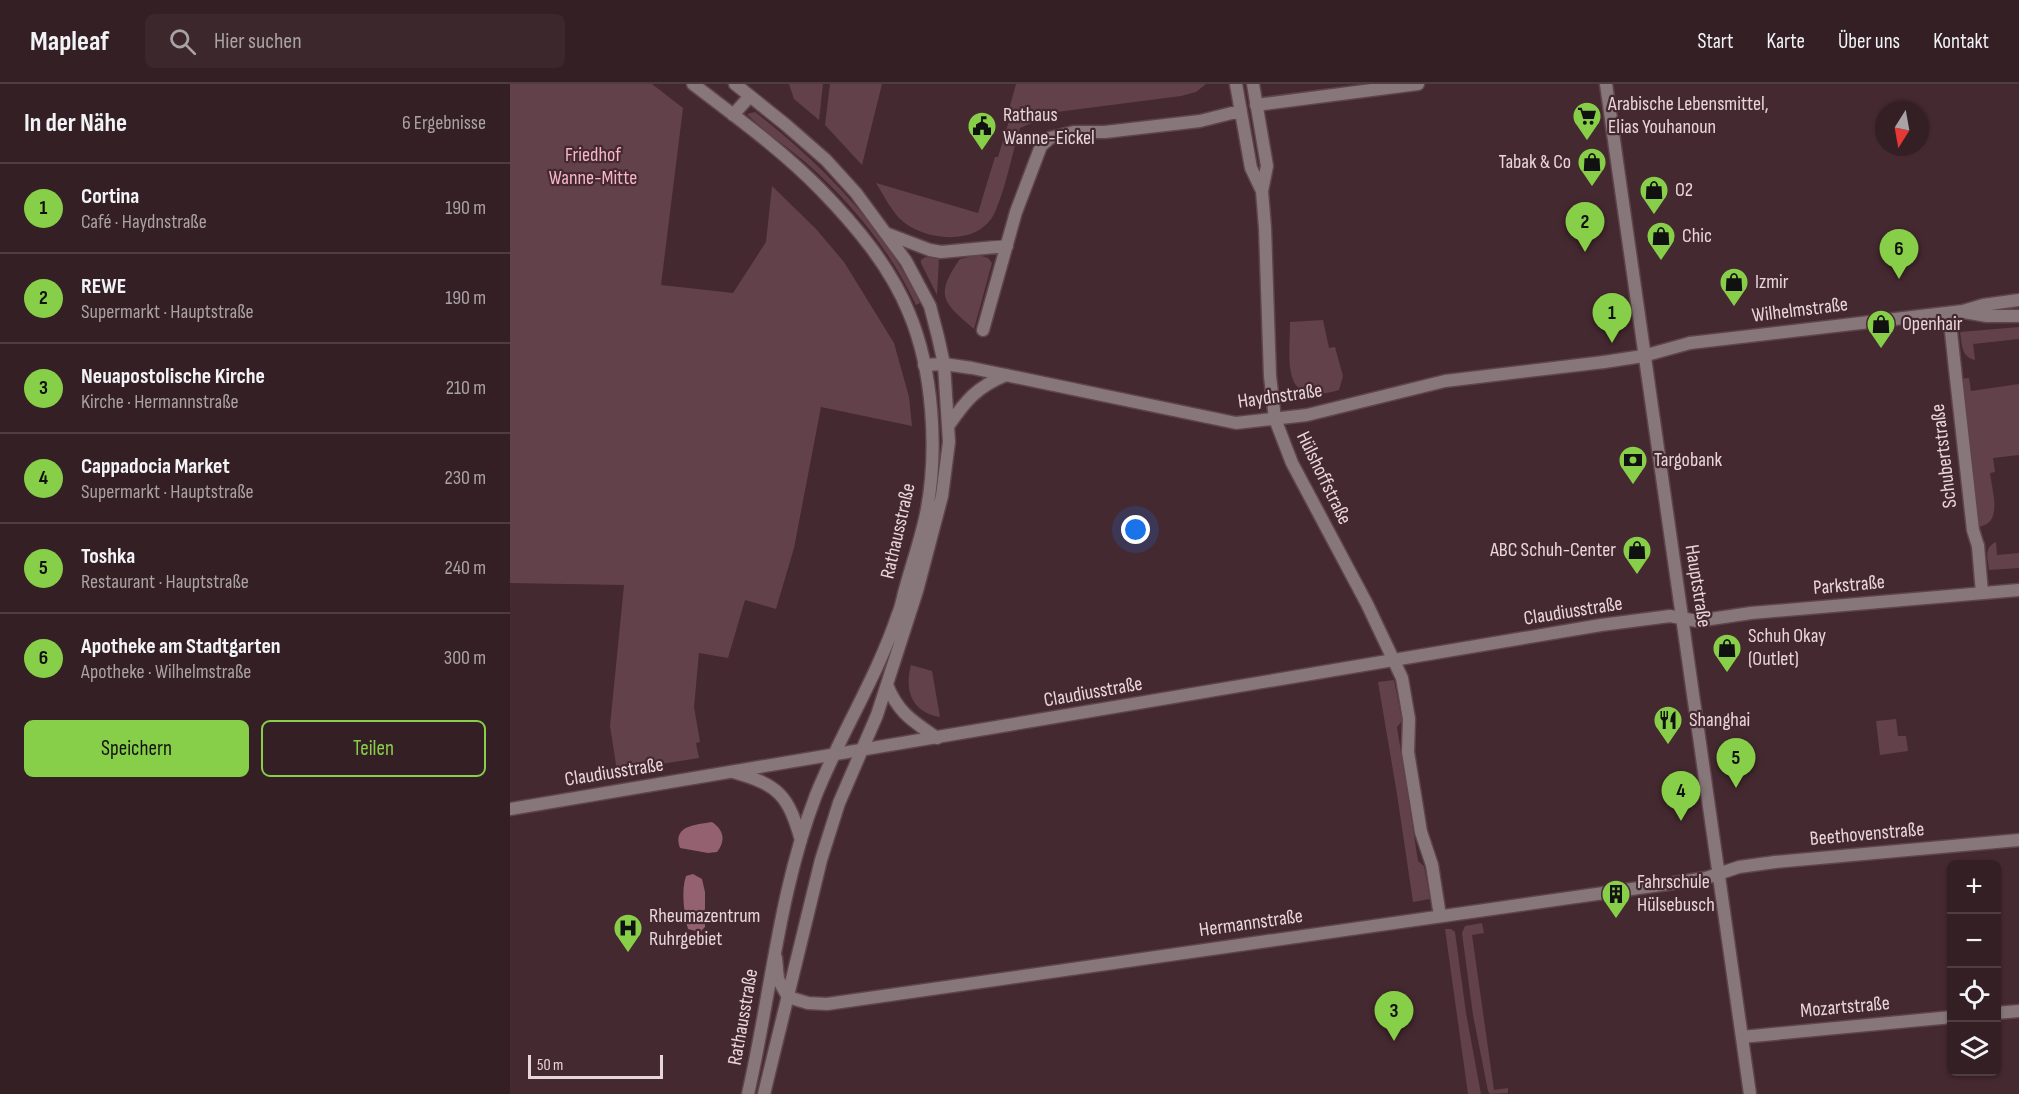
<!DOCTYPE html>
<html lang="de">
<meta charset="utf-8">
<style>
body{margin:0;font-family:"Sofia Sans Condensed",sans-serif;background:#3c272c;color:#f1f3f6}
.controls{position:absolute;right:18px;bottom:18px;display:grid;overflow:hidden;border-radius:9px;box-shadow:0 2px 4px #0004}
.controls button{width:54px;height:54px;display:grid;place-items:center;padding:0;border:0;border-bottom:2px solid #4e3d41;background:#341f24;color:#f1f3f6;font:30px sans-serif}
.compass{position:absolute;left:1365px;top:18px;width:54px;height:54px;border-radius:50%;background:#341f24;box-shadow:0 2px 4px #0004;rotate:191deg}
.scale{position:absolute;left:18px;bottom:15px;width:135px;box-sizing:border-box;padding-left:6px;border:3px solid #e9d6da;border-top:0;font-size:16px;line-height:21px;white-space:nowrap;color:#e9d6da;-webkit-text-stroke:4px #452930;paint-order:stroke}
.you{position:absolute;left:626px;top:446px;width:21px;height:21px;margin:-15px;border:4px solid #fff;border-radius:50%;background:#1a73e8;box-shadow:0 0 0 9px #1a73e833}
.badge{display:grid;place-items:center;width:39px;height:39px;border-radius:50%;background:#88cf49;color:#111;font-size:20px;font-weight:700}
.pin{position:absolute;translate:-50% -50px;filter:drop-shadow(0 2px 3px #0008)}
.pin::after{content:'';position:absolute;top:32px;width:21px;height:18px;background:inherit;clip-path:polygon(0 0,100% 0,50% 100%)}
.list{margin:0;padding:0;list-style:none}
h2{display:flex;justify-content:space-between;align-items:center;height:78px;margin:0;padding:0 24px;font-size:26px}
h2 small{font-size:20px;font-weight:400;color:#a9a2a6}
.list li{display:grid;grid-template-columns:39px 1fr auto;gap:18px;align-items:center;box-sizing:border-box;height:90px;padding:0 24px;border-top:2px solid #4e3d41}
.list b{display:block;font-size:22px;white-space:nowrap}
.list p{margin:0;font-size:20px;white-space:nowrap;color:#a9a2a6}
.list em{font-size:20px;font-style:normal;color:#a9a2a6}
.actions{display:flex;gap:12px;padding:18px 24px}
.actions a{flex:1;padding:14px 0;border:2px solid #88cf49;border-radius:9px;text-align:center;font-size:21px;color:#88cf49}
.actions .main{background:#88cf49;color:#111}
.icon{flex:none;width:33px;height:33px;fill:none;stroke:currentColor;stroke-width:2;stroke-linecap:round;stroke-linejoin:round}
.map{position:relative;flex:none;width:1509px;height:1010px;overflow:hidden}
header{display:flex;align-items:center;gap:36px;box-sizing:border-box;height:84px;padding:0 30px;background:#341f24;border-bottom:2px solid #4e3d41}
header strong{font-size:28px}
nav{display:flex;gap:33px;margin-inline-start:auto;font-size:21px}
.search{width:420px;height:54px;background:#3c272c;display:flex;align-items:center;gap:15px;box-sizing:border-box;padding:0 21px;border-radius:9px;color:#a9a2a6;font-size:22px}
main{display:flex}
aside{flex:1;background:#341f24}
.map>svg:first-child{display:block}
</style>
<header>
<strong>Mapleaf</strong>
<div class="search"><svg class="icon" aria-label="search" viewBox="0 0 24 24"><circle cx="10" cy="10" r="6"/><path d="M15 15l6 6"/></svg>Hier suchen</div>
<nav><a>Start</a><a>Karte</a><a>Über uns</a><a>Kontakt</a></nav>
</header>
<main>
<aside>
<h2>In der Nähe<small>6 Ergebnisse</small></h2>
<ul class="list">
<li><span class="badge">1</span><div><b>Cortina</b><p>Café · Haydnstraße</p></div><em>190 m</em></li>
<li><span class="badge">2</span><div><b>REWE</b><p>Supermarkt · Hauptstraße</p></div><em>190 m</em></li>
<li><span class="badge">3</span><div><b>Neuapostolische Kirche</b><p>Kirche · Hermannstraße</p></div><em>210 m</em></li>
<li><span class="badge">4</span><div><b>Cappadocia Market</b><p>Supermarkt · Hauptstraße</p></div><em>230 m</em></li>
<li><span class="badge">5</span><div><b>Toshka</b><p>Restaurant · Hauptstraße</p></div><em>240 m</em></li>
<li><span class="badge">6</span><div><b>Apotheke am Stadtgarten</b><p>Apotheke · Wilhelmstraße</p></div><em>300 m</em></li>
</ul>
<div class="actions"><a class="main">Speichern</a><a>Teilen</a></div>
</aside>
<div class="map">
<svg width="1509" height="1010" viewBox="0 0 1509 1010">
<rect width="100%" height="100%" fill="#452930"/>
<path fill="#62414a" d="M0 0H142L173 24 151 201 223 209 256 158 262 102 306 145 334 178 384 259 399 313 402 342 311 323 284 464 266 525 235 516 218 574 189 569 184 623 190 658 186 659 189 674 107 687 100 642 114 501 0 499Z
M279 0H313L309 36 284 15Z
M320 0H372L352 81 315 41Z
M506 0H696L686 8 671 12 547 28 510 44C502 70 496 103 485 128 469 164 412 157 389 134 380 124 373 110 366 99L468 129 485 73H488L499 37 496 36Z
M245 28C312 80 373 142 410 219L406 221C379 164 341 118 294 77 276 61 254 48 237 30Z
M469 171 478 174 482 179 464 245C433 218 424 212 450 175Z
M415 173 429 175 427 211 411 179V176Z
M813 236 819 264 825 263 833 292 829 306C770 323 780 280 780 238Z
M1509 243V255L1463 260 1465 276C1451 273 1452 260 1450 248Z
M1459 294 1461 307 1509 300V371L1483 374 1485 388 1480 389C1482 407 1494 441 1467 443L1449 295Z
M1486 458 1487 471 1509 469V484L1479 486C1478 475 1473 464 1486 458Z
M401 581 422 587 430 633C402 628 394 607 401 581Z
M884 596 892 637 887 643 908 777 914 782 920 815 903 818 887 710 868 598Z
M1386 635 1388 652H1396L1398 667 1370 671 1366 637Z
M972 839 974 849 962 851 984 1006 998 1004V1009L980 1010 978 1007 963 931 952 849 955 842Z
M935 845H941L945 848 956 929 971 1010H958Z"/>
<path fill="#93616f" d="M202 738C214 746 216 757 207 768L198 769 170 764C162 741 186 741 202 738Z
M183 790 192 795 195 808V843L190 848 178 845C174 830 171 806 176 792Z"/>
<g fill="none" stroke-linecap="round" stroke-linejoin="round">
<g stroke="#5f454b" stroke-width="15">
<path id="pedestrian" d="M1096 0C1142 337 1194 673 1240 1010
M746 21 908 0
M1094 278 1133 272 1180 259
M1445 285 1463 446 1468 462
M1157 800 1196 794 1229 783 1265 778
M1486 929 1509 927
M1232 953 1442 933"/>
</g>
<g stroke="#5f454b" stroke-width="15">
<path id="minor" d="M726 0 741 84 752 107
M743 0 757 82 752 107 755 144 760 292 765 335 782 379 857 520 892 594 899 635 898 668 911 748 922 781 930 832
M378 150 420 166 431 168 497 162
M1454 228 1477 232H1509
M1439 229 1445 285
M473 246 506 128 531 62 540 54 564 48H595L690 37 730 27
M1180 259 1453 227 1473 221 1509 216
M414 281 434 280 462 284 726 339 797 331 935 297 1094 278
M1468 462 1472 509
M0 725 1091 541 1160 532 1187 537 1241 529 1509 506
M1265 778 1509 756
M266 874 268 895 278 913 298 919 317 920 1157 800"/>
</g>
<g stroke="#5f454b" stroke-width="15">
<path id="tertiary" d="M183 0C226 33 272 66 310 105 345 141 380 182 399 229 423 286 428 365 417 425 412 452 403 476 396 502 393 511 392 521 388 530 367 593 331 649 306 711 269 807 261 910 238 1010
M225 0 276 41 316 76 346 109 396 177 420 222 428 253 434 280 439 358 432 412 407 507 367 631 329 719 311 776 254 1010
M223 31 240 12
M439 341C456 316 467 303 496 291
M377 601C389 630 403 637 427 654
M223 688C269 701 278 711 291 756"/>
</g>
<use href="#pedestrian" stroke="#87777b" stroke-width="12"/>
<use href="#minor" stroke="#87777b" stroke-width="12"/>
<use href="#tertiary" stroke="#87777b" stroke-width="12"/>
</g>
<defs>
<g id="supermarket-pin" transform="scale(1.5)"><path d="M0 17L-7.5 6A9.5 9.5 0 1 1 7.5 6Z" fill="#88cf49" stroke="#452930"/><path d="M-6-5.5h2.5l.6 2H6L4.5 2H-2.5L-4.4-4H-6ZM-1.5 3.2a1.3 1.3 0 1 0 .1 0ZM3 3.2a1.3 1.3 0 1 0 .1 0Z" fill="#111"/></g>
<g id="civic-pin" transform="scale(1.5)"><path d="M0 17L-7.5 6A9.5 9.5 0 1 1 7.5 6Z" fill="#88cf49" stroke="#452930"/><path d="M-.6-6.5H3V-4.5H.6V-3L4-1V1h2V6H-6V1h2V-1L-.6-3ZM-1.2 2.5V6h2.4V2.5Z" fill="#111"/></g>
<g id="shop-pin" transform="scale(1.5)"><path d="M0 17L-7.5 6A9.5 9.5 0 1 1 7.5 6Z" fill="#88cf49" stroke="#452930"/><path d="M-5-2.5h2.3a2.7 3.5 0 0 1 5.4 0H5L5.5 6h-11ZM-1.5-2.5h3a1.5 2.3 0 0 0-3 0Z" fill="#111"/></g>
<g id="bank-pin" transform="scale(1.5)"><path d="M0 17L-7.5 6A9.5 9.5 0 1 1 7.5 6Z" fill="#88cf49" stroke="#452930"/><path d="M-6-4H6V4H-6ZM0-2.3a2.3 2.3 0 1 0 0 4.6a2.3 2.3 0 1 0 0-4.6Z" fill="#111"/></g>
<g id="restaurant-pin" transform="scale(1.5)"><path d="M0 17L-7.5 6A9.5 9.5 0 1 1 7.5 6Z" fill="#88cf49" stroke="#452930"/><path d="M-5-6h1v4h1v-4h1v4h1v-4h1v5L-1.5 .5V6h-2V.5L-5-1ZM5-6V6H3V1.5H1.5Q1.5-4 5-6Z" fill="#111"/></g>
<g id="building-pin" transform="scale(1.5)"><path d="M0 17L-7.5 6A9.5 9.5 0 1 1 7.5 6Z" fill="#88cf49" stroke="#452930"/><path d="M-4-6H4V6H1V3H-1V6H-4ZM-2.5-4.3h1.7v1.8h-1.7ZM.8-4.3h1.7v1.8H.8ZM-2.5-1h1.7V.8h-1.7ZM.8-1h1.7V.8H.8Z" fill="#111"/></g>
<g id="hospital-pin" transform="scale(1.5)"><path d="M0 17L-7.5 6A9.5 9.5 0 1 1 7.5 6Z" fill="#88cf49" stroke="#452930"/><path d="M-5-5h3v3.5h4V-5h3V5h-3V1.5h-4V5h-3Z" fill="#111"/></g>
</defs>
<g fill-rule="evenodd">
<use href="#supermarket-pin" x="1077" y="32"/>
<use href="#civic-pin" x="472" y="42"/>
<use href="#shop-pin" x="1082" y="78"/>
<use href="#shop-pin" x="1144" y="106"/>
<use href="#shop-pin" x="1151" y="152"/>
<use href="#shop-pin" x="1224" y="198"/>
<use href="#shop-pin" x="1371" y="240"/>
<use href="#bank-pin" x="1123" y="376"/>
<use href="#shop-pin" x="1127" y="466"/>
<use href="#shop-pin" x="1217" y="564"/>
<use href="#restaurant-pin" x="1158" y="636"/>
<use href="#building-pin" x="1106" y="810"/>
<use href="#hospital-pin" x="118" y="844"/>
</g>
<g text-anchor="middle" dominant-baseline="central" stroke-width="4.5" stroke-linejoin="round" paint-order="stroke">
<g font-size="20" fill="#e9d6da" stroke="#452930" text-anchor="start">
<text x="1098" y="20">Arabische Lebensmittel,<tspan x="1098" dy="23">Elias Youhanoun</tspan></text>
<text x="493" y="31">Rathaus<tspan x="493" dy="23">Wanne-Eickel</tspan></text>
<text x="1061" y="78" text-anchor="end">Tabak &amp; Co</text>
<text x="1165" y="106">O2</text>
<text x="1172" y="152">Chic</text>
<text x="1245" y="198">Izmir</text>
<text x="1392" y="240">Openhair</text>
<text x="1144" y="376">Targobank</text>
<text x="1106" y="466" text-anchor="end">ABC Schuh-Center</text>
<text x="1238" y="552">Schuh Okay<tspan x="1238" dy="23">(Outlet)</tspan></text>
<text x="1179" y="636">Shanghai</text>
<text x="1127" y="798">Fahrschule<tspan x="1127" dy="23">Hülsebusch</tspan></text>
<text x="139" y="832">Rheumazentrum<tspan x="139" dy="23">Ruhrgebiet</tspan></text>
</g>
<g font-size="20" fill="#f8b7c8" stroke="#452930">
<text x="83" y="71">Friedhof<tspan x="83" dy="23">Wanne-Mitte</tspan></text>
</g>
<g font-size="20" fill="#e9d6da" stroke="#452930">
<text transform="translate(1290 226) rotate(-7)">Wilhelmstraße</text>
<text transform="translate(770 312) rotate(-8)">Haydnstraße</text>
<text transform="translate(1434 372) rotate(-97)">Schubertstraße</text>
<text transform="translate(814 394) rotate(64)">Hülshoffstraße</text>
<text transform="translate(388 447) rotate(-77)">Rathausstraße</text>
<text transform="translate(1339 501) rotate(-5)">Parkstraße</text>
<text transform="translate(1188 502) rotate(81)">Hauptstraße</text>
<text transform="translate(1063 527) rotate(-9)">Claudiusstraße</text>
<text transform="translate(583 608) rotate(-10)">Claudiusstraße</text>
<text transform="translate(104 688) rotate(-9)">Claudiusstraße</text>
<text transform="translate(1357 750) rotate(-5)">Beethovenstraße</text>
<text transform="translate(741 839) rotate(-8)">Hermannstraße</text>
<text transform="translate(1335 923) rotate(-5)">Mozartstraße</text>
<text transform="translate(233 933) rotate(-80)">Rathausstraße</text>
</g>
</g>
</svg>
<div class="controls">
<button>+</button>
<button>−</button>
<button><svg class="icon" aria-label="locate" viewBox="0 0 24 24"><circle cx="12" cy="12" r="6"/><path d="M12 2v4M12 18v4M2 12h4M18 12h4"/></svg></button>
<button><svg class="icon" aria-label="layers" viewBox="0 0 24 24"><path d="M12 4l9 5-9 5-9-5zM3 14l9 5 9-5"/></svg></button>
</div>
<svg class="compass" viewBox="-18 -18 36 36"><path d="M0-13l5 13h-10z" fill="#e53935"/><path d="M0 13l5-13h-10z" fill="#a9a2a6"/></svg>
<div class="scale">50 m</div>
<div class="you"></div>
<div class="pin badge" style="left:1102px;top:259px">1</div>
<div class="pin badge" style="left:1075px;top:168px">2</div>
<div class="pin badge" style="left:884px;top:957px">3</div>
<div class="pin badge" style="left:1171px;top:737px">4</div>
<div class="pin badge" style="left:1226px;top:704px">5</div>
<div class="pin badge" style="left:1389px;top:195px">6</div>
</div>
</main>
